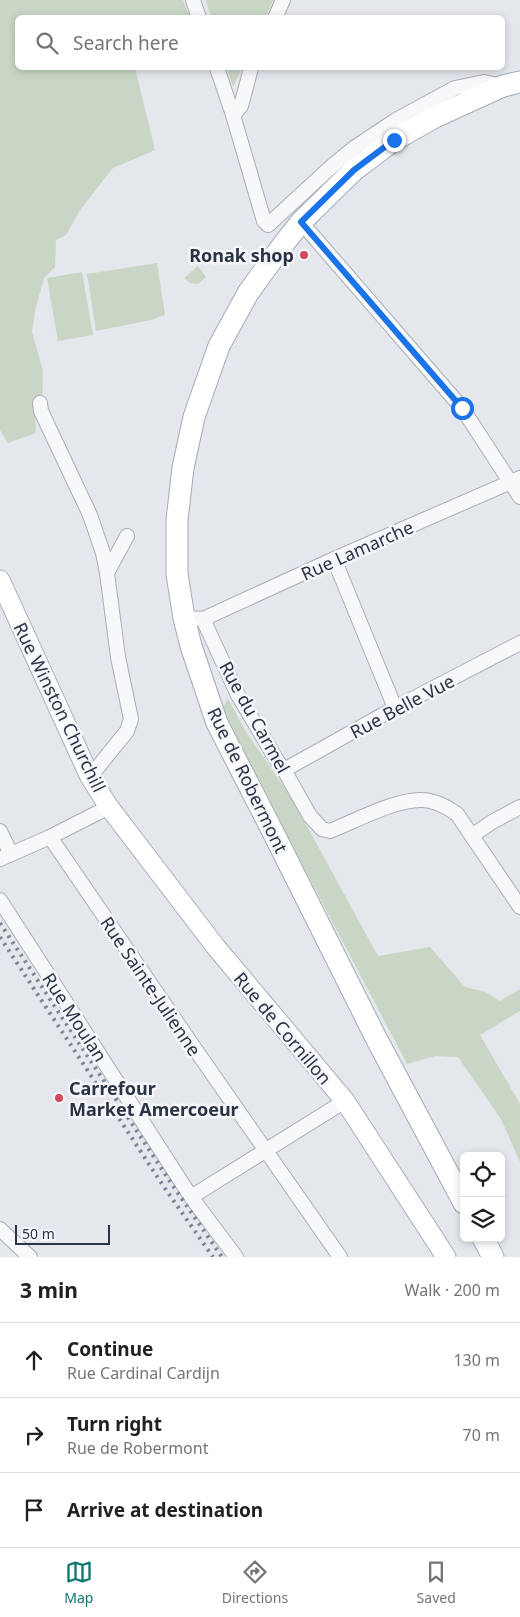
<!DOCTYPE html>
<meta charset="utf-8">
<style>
body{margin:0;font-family:"Noto Sans",sans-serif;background:#f6f6f6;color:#202124}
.controls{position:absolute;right:15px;bottom:15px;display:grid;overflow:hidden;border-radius:8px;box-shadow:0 2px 8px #0003}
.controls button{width:45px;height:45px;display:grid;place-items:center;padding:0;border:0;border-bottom:1px solid #e0e0e0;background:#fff;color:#202124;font:25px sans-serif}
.scale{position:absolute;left:15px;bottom:12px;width:95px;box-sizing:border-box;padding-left:5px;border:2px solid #2b3445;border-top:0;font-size:14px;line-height:18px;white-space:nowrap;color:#2b3445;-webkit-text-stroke:4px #f4f6f9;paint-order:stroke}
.stop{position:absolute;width:15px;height:15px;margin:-11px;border:4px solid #1a73e8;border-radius:50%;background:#fff}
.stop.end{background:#1a73e8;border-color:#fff;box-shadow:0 1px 5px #0008}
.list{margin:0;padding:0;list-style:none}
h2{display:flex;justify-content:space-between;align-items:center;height:65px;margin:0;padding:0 20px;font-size:21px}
h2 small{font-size:16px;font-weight:400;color:#757577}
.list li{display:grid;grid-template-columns:32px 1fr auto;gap:15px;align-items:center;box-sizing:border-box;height:75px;padding:0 20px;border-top:1px solid #e0e0e0}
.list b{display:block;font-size:19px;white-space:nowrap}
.list p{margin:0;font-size:16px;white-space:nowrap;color:#757577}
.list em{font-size:16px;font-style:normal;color:#757577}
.icon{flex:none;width:28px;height:28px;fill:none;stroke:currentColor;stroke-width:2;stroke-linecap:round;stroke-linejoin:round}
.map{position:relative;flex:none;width:520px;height:1257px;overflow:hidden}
.search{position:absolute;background:#fff;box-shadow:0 2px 8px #0003;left:15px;right:15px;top:15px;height:55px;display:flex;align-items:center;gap:12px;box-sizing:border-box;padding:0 18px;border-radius:8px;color:#757577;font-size:19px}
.sheet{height:290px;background:#fff}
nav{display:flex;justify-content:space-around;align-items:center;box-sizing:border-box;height:70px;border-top:1px solid #e0e0e0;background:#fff;font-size:14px;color:#757577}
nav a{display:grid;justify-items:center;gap:2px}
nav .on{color:#0f766e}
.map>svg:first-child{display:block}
</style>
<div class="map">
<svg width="520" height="1257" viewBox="0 0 520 1257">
<rect width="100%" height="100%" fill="#e4e7ec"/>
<path fill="#c9d6c5" d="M0 0H183L190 17 18 18V68H135L155 150 113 168 80 210 66 235 56 240 55 267 44 278 35 311 32 332 43 371 42 397 35 416 36 433 8 443 0 430Z
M206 0H274L265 17 211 18Z
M227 68H242L233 87Z
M157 263 165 315 151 320 96 331 87 274Z
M198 266 206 277 198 284 190 283 184 278Z
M82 272 93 335 58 341 47 278Z
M228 699 246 732 291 797 378 956 430 947 465 987 486 992 500 1001 520 989V1011L480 1035 520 1104V1162L501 1119 458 1057 435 1056 407 1064 221 710Z"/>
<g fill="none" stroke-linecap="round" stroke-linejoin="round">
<g stroke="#a9aeb7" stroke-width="16">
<path id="street" d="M193 0 199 18
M275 18 283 0
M217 68 233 115 264 221 268 225 331 167 354 148 396 120 455 88 484 82 502 86
M233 115 241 106 251 68
M301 222 462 408 520 497
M40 403 41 411 90 515 103 553 107 573 118 657 131 719 127 731 90 777
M334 559 395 708
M107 573 127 536
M184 618 203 619 238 695 276 759 284 770 310 816 322 829 330 831C355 821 396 799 422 800 434 800 447 807 457 814L520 907
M203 619 334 559 520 478
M284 770 395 708 520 643
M0 831 11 854
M473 835 492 822 520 807
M50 837 195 1049 340 1257
M0 859 50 837 109 807
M0 900 191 1197 236 1257
M191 1197 345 1101
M0 1229 30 1257"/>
</g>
<g stroke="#a9aeb7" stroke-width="21">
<path id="secondary" d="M0 580 90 777 109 807 215 946 345 1101 446 1257"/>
</g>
<g stroke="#a3abb8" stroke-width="23">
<path id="primary" d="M464 1203 376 1038 276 838 217 723 191 646 184 618 177 574V520L183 468 194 417 219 346 248 293 285 242 301 222 354 170 394 140 435 117 503 86 520 82
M483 1238 493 1257"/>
</g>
<use href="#street" stroke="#f7f8fa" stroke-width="14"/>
<use href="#secondary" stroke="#fff" stroke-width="19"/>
<use href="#primary" stroke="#fff" stroke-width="21"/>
<path stroke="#7d8696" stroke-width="4" stroke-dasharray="2.5 5" stroke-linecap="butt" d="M0 923 171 1183 222 1257
M0 937 164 1187 213 1257"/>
</g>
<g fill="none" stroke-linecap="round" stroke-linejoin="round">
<path stroke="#1a73e8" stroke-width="6" d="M394 140 354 170 301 222 462 408"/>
</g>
<g fill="#d1495b" stroke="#f4f6f9" stroke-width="2">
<circle cx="304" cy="255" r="5"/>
<circle cx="59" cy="1098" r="5"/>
</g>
<g text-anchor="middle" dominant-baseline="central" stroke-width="5" stroke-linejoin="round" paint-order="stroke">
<g font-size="18" font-weight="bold" fill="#2b3445" stroke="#f4f6f9" text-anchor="end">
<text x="294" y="255">Ronak shop</text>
<text x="69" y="1088" text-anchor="start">Carrefour<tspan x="69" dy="21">Market Amercoeur</tspan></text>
</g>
<g font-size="18" fill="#2b3445" stroke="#f4f6f9">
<text transform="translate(357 550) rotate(-24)">Rue Lamarche</text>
<text transform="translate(402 706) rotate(-28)">Rue Belle Vue</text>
<text transform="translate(60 707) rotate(64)">Rue Winston Churchill</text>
<text transform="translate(255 717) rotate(61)">Rue du Carmel</text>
<text transform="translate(248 780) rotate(64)">Rue de Robermont</text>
<text transform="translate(151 986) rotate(56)">Rue Sainte-Julienne</text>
<text transform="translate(75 1017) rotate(57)">Rue Moulan</text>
<text transform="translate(283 1028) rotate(50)">Rue de Cornillon</text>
</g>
</g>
</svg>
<div class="controls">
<button><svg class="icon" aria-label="locate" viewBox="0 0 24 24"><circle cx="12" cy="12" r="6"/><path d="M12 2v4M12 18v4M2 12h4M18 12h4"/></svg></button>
<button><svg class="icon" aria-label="layers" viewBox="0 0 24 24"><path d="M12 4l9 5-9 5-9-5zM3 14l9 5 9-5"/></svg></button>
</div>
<div class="scale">50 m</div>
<div class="stop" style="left:462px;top:408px"></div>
<div class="stop end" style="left:394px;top:140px"></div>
<div class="search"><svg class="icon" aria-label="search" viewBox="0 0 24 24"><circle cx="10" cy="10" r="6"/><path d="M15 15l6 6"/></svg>Search here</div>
</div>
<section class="sheet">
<h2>3 min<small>Walk · 200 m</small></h2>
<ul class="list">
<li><svg class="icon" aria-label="ahead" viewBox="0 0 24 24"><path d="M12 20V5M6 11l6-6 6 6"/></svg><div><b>Continue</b><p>Rue Cardinal Cardijn</p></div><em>130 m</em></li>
<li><svg class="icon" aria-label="right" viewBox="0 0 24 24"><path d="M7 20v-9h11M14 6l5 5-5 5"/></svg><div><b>Turn right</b><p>Rue de Robermont</p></div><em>70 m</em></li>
<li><svg class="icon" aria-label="arrive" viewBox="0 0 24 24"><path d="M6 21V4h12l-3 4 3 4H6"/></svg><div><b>Arrive at destination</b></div></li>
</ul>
</section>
<nav>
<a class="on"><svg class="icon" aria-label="map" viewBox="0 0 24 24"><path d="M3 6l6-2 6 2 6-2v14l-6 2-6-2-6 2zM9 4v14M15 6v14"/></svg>Map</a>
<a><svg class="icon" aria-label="directions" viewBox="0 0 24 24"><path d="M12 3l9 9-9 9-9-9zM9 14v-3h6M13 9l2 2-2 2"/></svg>Directions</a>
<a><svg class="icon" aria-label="saved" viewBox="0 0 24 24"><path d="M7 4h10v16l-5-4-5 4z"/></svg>Saved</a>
</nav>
